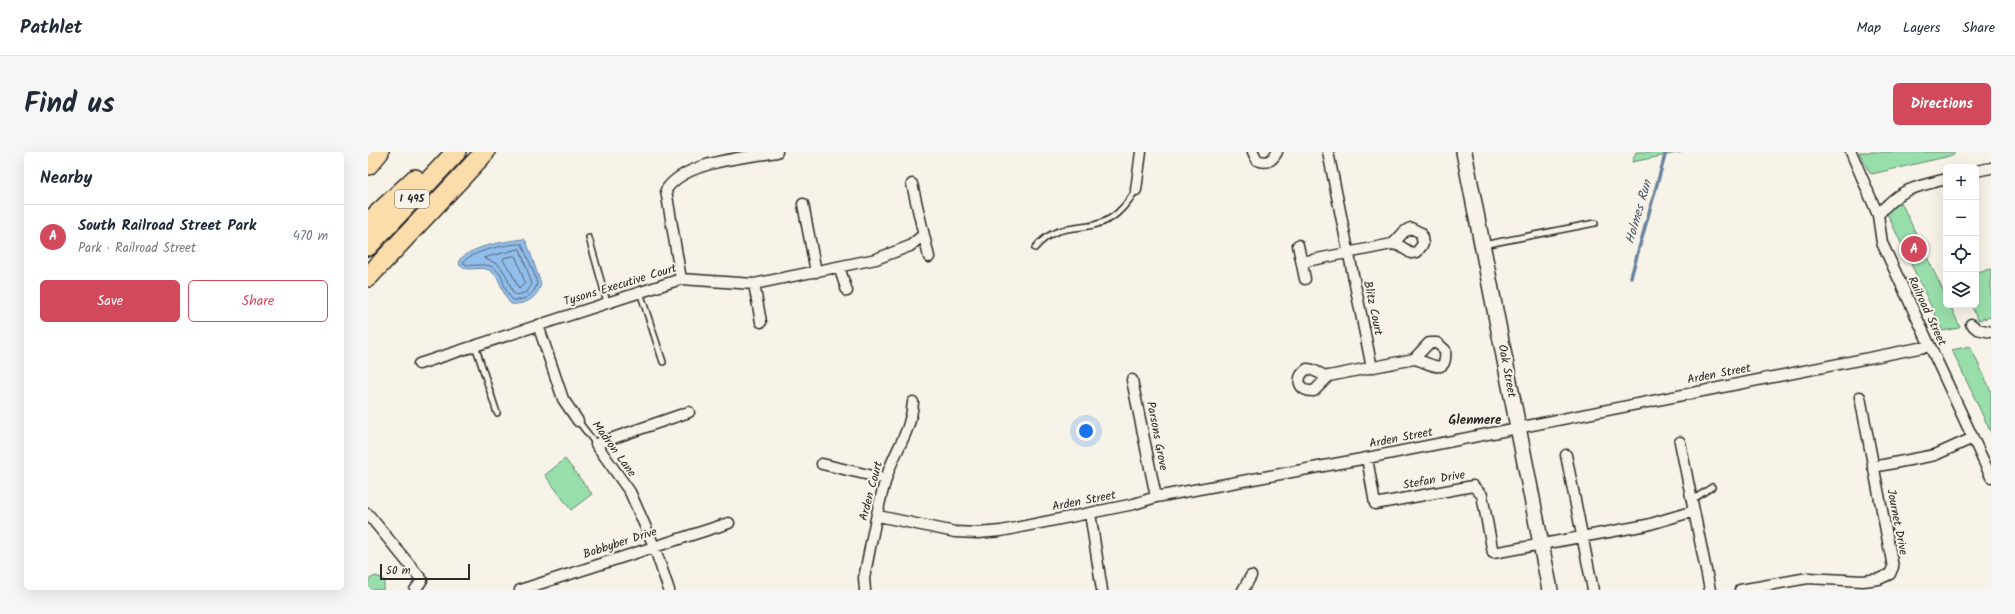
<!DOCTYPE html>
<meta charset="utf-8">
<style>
body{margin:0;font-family:Kalam,sans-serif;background:#f6f6f7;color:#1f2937}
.controls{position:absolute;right:12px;top:12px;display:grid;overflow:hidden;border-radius:6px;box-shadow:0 4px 16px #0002}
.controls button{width:36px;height:36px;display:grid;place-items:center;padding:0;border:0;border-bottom:1px solid #e0e1e3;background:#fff;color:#1f2937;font:20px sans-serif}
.scale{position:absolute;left:12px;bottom:10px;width:90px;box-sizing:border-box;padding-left:4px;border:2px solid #2b2b2b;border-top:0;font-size:11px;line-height:14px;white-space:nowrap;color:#2b2b2b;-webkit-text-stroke:3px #f7f3e8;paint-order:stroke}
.you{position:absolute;left:718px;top:279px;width:14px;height:14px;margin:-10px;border:3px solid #fff;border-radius:50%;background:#1a73e8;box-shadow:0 0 0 6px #1a73e833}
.badge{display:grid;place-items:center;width:26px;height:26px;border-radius:50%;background:#d1495b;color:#fff;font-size:13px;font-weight:700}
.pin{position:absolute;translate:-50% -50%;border:2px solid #fff;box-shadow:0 1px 4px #0006}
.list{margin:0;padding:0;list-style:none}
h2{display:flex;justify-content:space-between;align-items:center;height:52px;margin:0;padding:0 16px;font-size:17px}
h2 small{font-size:13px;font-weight:400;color:#747a83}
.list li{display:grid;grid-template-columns:26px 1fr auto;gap:12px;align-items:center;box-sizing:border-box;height:64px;padding:0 16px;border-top:1px solid #e0e1e3}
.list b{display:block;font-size:15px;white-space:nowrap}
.list p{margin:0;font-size:13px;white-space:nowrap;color:#747a83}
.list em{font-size:13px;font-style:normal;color:#747a83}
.actions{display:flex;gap:8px;padding:12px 16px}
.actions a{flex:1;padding:9px 0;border:1px solid #d1495b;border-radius:6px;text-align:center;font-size:14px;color:#d1495b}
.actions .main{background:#d1495b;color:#fff}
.icon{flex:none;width:22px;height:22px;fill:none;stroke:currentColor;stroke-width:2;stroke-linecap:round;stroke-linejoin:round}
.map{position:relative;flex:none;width:1623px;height:438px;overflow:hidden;border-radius:6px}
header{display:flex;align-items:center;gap:24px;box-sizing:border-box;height:56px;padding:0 20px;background:#fff;border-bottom:1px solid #e0e1e3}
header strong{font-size:19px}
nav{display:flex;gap:22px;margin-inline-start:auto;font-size:14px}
.intro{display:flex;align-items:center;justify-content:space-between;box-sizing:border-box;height:96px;padding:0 24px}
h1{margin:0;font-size:28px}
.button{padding:10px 18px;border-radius:6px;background:#d1495b;color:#fff;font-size:14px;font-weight:700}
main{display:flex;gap:24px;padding:0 24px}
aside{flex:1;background:#fff;border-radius:6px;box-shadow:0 4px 16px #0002}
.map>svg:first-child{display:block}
</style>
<header>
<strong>Pathlet</strong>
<nav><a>Map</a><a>Layers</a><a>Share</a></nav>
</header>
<div class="intro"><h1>Find us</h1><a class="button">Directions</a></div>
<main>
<aside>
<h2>Nearby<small></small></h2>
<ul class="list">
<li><span class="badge">A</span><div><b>South Railroad Street Park</b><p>Park · Railroad Street</p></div><em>470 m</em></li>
</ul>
<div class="actions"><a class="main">Save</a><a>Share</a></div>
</aside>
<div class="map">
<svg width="1623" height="438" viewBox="0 0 1623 438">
<rect width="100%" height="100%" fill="#f7f3e8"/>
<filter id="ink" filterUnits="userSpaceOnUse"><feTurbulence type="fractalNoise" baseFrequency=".025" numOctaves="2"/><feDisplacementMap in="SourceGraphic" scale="8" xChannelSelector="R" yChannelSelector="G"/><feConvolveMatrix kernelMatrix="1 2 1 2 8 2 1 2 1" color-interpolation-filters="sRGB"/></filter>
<g filter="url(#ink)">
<path fill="#98deab" stroke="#62846b" d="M1268 0H1314L1264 10Z
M1491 0H1586V3L1504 22 1501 20Z
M1528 44 1531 46 1578 145V153H1582L1592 175 1591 176 1575 179 1514 51 1515 48Z
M1623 117V165L1610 168 1603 153H1608V120Z
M1602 194 1623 239V281L1584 198Z
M197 307 224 342 203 358 177 323Z
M7 424 14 426 17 430 15 438H0V428Z"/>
<path fill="#92beeb" stroke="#69839e" d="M156 87 159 91 173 132C169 147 157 153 143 152 134 143 134 128 124 120 115 112 101 121 92 114L91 108C107 93 134 90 156 87Z"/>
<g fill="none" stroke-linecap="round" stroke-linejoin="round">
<path stroke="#546678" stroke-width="1" d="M154 92 166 121 169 132C166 143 156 149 145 148 135 140 137 123 126 116 117 109 104 117 95 111 100 100 142 91 154 92Z
M152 97 164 132 159 140 149 143 145 141 138 123 131 113 116 106Z
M146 104 148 105 157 131 151 137 143 120 135 108 136 106Z"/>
<path stroke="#69839e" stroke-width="3.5" d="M1263 125 1298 0"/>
<g stroke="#2b2b2b" stroke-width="8">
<path id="lane" d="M221 86 239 150
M1115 93 1227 71
M667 96C692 66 716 83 743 66 754 59 761 49 768 38
M272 140 295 210
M107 193 129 261
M210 269 228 292
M1324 348 1344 335"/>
</g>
<g stroke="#2b2b2b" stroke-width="13">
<path id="street" d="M885 0 889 8C899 12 904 9 909 0
M960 0 1004 216
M1483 0 1510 63 1514 91 1623 325
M1608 19 1623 16
M544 32 561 105
M768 38 773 0
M435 52 448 120
M1510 63C1532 36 1545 36 1578 27
M1043 76 1053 81 1055 92 1049 100 1043 101 1032 94 1024 92C1032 87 1034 78 1043 76Z
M930 93 937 127
M934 110 1024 92
M471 115 479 139
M313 127 298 38C317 9 376 6 409 0
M386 132 393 170
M1603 172 1609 177 1623 180
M170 173 195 247 210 269
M1061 191H1069L1077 198C1080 228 1058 208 1046 207Z
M51 212 313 127 386 132 508 107 542 94 555 83
M939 217C948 217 952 224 961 224L946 239C931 240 926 226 939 217Z
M961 224 1046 207
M764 228 788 345
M1312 290 1342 438
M1198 303 1225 438
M999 306 1007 352 1105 334 1114 343 1125 401 1279 373 1326 359
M454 312 518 327
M1505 315 1567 303 1605 286
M722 361 734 438
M0 362 54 428 47 438
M510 364 587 380 610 381 633 379 766 352 788 345 999 306 1561 194
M152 438 361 371
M301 438 286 394 262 340 228 292 321 260
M497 438 496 426C503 393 508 359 518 327 526 298 543 282 545 250
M875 438 883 424
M1372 438 1440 426 1495 429 1511 427 1522 422 1525 415 1492 245"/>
</g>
<g stroke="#2b2b2b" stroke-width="18">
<path id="secondary" d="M1096 0 1182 438"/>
</g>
<g stroke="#2b2b2b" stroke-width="22">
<path id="highway" d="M0 13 11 0
M0 71 47 27
M0 94 88 0
M0 125 117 0"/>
</g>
<use href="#lane" stroke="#f7f3e8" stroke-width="5"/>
<use href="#street" stroke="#f7f3e8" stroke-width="10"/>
<use href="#secondary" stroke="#f7f3e8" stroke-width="15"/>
<use href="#highway" stroke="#fbddab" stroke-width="19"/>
</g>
</g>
<g text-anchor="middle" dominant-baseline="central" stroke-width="4" stroke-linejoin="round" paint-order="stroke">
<rect fill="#f7f3e8" stroke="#686764" stroke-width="1" x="27" y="38" width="34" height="18" rx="3"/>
<g font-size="11" font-weight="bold" fill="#2b2b2b">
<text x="44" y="47">I 495</text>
</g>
<g font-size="12" fill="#2b2b2b" stroke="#f7f3e8">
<text transform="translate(252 133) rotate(-17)">Tysons Executive Court</text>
<text transform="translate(1005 156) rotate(78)">Blitz Court</text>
<text transform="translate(1559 159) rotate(65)">Railroad Street</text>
<text transform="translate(1139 219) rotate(79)">Oak Street</text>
<text transform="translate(1351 222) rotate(-11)">Arden Street</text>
<text transform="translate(789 284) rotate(79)">Parsons Grove</text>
<text transform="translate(1033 286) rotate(-11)">Arden Street</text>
<text transform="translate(246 297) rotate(54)">Madron Lane</text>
<text transform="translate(1066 328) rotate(-10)">Stefan Drive</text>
<text transform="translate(503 339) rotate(-75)">Arden Court</text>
<text transform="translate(716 349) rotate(-11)">Arden Street</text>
<text transform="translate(1529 370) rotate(79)">Journet Drive</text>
<text transform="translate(252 391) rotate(-18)">Bobbyber Drive</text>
</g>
<g font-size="13" font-style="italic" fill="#4a5765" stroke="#f7f3e8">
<text transform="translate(1271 60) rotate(-74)">Holmes Run</text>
</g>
<g font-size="13" font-weight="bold" fill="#2b2b2b" stroke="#f7f3e8">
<text x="1107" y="268">Glenmere</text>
</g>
</g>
</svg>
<div class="controls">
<button>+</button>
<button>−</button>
<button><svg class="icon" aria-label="locate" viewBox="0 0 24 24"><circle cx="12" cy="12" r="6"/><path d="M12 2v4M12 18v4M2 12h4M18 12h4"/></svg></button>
<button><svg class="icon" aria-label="layers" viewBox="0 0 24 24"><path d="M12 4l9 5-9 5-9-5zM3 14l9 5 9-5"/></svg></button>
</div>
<div class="scale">50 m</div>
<div class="you"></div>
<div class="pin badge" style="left:1546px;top:97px">A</div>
</div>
</main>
